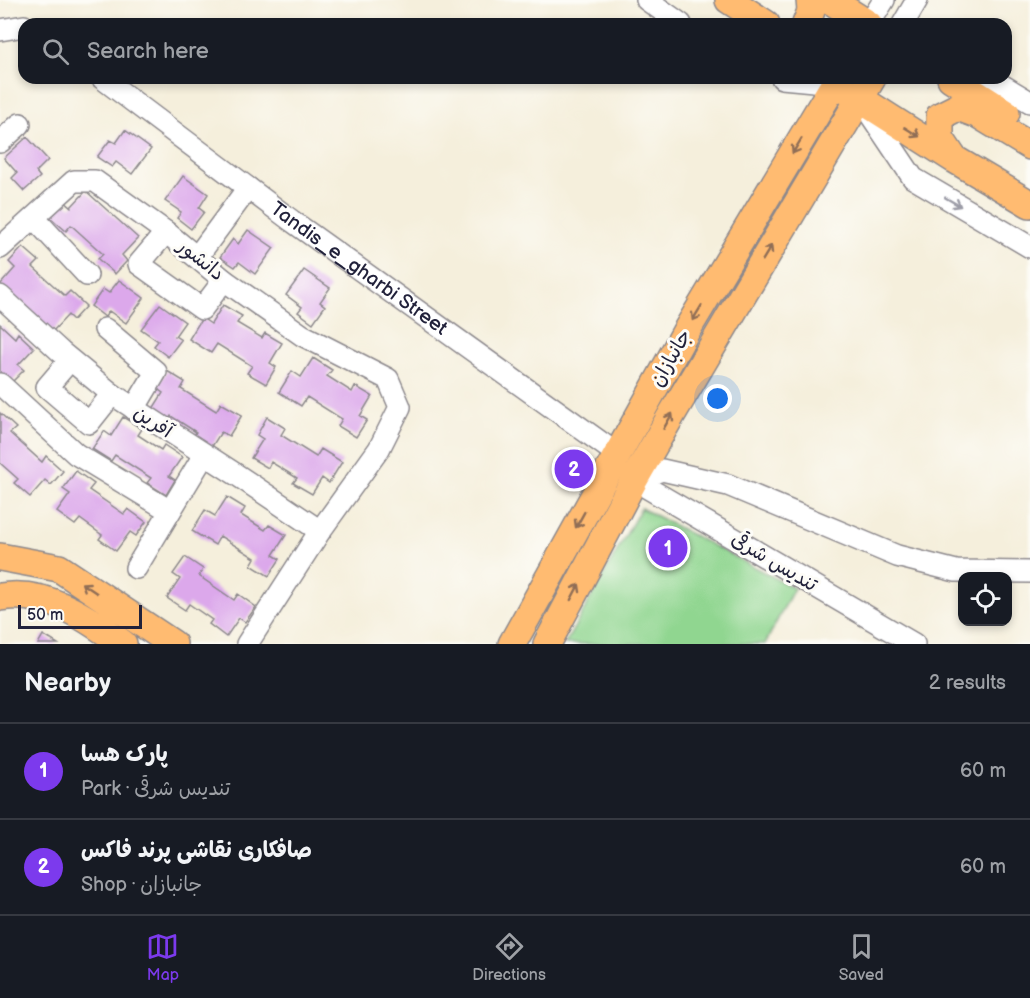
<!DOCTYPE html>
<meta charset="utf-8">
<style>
body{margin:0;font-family:"Balsamiq Sans","Playpen Sans Arabic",sans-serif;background:#242831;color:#f1f3f6}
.controls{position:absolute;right:18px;bottom:18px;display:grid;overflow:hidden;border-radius:12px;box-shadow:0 3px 9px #0003}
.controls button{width:54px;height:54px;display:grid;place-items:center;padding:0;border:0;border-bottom:2px solid #363941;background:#171b24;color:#f1f3f6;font:30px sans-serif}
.scale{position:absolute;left:18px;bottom:15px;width:124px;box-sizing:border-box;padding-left:6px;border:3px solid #22223b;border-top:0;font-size:16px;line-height:21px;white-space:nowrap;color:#22223b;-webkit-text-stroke:4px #fdfcf7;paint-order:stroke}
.you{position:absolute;left:718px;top:399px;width:21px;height:21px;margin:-15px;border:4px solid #fff;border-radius:50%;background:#1a73e8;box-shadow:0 0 0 9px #1a73e833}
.badge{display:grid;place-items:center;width:39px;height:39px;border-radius:50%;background:#7c3aed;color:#fff;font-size:20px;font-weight:700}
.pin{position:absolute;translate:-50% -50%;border:3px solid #fff;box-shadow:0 2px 6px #0006}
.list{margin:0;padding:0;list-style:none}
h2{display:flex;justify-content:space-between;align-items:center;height:78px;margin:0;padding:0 24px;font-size:26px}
h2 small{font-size:20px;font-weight:400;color:#9ea1a6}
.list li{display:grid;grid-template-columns:39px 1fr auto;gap:18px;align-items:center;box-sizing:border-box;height:96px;padding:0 24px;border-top:2px solid #363941}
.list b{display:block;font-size:22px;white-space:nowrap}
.list p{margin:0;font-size:20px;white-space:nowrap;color:#9ea1a6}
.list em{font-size:20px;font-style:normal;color:#9ea1a6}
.icon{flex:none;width:33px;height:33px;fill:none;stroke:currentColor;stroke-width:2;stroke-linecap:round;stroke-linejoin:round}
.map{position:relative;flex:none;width:1030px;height:644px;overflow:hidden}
.search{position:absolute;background:#171b24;box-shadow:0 3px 9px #0003;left:18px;right:18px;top:18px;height:66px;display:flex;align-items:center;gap:15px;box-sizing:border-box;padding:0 21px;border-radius:18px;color:#9ea1a6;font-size:22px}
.sheet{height:270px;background:#171b24}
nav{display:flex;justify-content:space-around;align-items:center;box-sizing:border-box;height:84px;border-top:2px solid #363941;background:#171b24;font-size:16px;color:#9ea1a6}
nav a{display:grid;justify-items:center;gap:3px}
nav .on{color:#7c3aed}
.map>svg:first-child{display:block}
</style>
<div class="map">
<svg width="1030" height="644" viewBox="0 0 1030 644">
<rect width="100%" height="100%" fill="#fdfcf7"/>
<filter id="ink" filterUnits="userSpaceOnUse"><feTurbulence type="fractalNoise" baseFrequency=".0167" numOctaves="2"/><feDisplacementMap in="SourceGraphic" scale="12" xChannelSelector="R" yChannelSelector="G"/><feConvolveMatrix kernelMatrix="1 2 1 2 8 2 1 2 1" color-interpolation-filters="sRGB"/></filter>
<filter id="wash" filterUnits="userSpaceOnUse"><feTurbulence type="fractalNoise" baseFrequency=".008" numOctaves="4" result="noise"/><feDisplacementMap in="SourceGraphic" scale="24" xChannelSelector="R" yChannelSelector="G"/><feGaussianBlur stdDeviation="1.35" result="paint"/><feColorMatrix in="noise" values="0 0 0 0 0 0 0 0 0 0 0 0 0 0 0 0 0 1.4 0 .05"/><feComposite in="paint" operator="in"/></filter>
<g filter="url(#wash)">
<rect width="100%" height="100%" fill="#f5efdc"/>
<path fill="#90d690" stroke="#597c66" stroke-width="1.5" d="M641 508 794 588 765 644H565Z"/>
<g id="blocks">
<path fill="#dca8eb" d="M125 130 151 149 132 174 116 162 112 167 97 157 110 140 116 143Z
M27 137 48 160 36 172 40 177 24 191 12 178 17 173 4 158Z
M183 176 208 194 199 208 204 212 191 229 177 218 181 212 165 201Z
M86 191 138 238 122 255 127 261 115 274 98 259 103 254 71 225 66 231 50 217 64 201 71 207Z
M248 230 274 248 255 274 239 262 235 267 220 257 233 239 238 244Z
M23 247 39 261 33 267 65 296 70 291 86 306 73 320 68 315 52 332 0 285 15 268 9 262Z
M304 270 330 288 320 302 325 306 313 323 298 312 302 307 286 295Z
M119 280 144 298 126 323 109 311 105 317 91 306 103 289 109 293Z
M160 304 185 322 175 336 181 340 168 357 154 346 158 341 141 329Z
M223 305 242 316 237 323 262 338 265 333 282 343 270 363 276 367 266 384 247 373 252 366 217 344 211 353 189 339 202 318 211 324Z
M0 324 15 338 18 333 34 348 18 365 24 370 11 383 0 373Z
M313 358 332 370 327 376 352 392 355 386 372 396 360 416 367 420 356 437 338 426 342 419 307 397 301 406 279 392 292 371 301 377Z
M167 371 185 382 181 389 216 411 221 403 242 415 229 436 221 432 211 448 193 437 196 432 171 416 167 422 151 412 163 393 156 388Z
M0 413 16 428 10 433 42 462 46 456 63 471 51 485 45 480 30 497 14 483 18 479 0 463Z
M123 417 142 429 138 435 161 450 164 445 182 457 169 476 175 480 166 495 147 483 151 478 115 455 111 461 92 449 104 431 111 436Z
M267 417 285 428 281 435 316 457 321 449 342 462 329 483 322 478 312 494 293 483 297 478 271 462 268 468 251 458 263 439 257 435Z
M76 471 94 484 89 490 124 514 128 509 146 522 136 536 130 532 116 551 99 539 102 535 80 519 75 525 57 512 70 494 63 489Z
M227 497 245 508 241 515 265 530 269 525 286 535 273 555 280 559 269 576 251 565 255 558 220 536 215 545 192 531 205 510 215 516Z
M185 557 203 569 199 576 234 600 238 594 256 607 245 622 239 618 226 637 209 624 212 620 189 604 185 610 167 598 180 579 173 574Z
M43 635 58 644H38Z"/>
</g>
</g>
<g filter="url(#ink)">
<use href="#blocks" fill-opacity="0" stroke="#8c888c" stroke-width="1.5"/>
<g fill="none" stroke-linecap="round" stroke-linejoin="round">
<g stroke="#8c888c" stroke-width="24">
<g id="minor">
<path d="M647 0 681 24"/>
<path d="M869 24 884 0"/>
<path d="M903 24 917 0"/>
<path d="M0 30 24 26"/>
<path id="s1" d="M102 78 292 221 617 454"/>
<path d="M782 78 835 83"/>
<path d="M990 78 1030 102"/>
<path d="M862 102 913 178 1030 247"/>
<path d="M0 142 20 124"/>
<path d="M34 218 87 275"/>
<path d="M166 232 139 264 202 309 224 280"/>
<path d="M0 248 74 181H95L166 232 224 280 302 335 388 379 400 407 379 449 320 531 247 644"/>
<path d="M197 257 248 188"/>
<path d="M0 296 61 352 112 394 240 477 320 531"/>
<path d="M105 329 156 372 134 409"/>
<path d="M70 360 47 387 89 423 112 394"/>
<path d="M0 384 76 454 170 511"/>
<path d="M634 480 662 470 728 485 897 556 956 571 1030 572"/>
<path d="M634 480 914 644"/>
<path d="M136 568 204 455"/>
</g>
</g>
<g stroke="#8c888c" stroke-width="30">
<path id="major" d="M729 0 766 24
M830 0 868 24
M806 24 811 11 810 0
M951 78 1006 113
M846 90 954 159 1030 204
M954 159 940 138V116L958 107 979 115 1030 146
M0 557 59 568 173 644
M0 597C47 589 87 618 123 644
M512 644 685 333 838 78
M547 644 634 480 672 414 872 78"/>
</g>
<use href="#minor" stroke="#fff" stroke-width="21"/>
<use href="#major" stroke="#ffbb71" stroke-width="27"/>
</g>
<defs><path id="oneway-shaft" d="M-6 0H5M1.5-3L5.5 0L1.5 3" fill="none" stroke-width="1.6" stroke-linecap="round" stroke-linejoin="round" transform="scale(1.5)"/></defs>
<g stroke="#906e56">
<use href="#oneway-shaft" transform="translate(912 132) rotate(32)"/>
<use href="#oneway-shaft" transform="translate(797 146) rotate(121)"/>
<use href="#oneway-shaft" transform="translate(767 253) rotate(-59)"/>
<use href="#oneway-shaft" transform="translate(697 313) rotate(121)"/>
<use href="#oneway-shaft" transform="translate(668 421) rotate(-60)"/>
<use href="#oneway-shaft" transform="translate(580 520) rotate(119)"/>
<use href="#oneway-shaft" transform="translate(89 588) rotate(-146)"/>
<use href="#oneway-shaft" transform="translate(575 592) rotate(-62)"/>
</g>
<use stroke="#9c9ca7" href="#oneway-shaft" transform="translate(953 202) rotate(30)"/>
</g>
<g text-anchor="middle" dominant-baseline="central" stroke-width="6" stroke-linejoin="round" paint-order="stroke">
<g font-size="20" fill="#22223b" stroke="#fdfcf7">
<text transform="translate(201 260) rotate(39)">دانشور</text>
<text stroke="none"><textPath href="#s1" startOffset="320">Tandis_e_gharbi Street</textPath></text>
<text transform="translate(671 358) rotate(-60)">جانبازان</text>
<text transform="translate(153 422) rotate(33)">آفرین</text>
<text transform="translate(774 562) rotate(31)">تندیس شرقی</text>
</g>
</g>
</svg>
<div class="controls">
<button><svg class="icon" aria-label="locate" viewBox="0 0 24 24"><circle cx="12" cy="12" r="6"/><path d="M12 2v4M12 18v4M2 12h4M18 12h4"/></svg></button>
</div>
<div class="scale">50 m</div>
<div class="you"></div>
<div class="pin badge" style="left:668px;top:548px">1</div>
<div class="pin badge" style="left:574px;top:469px">2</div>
<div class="search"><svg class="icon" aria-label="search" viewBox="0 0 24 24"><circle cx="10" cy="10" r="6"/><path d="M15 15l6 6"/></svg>Search here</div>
</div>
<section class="sheet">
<h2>Nearby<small>2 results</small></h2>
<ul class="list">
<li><span class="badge">1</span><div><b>پارک هسا</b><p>Park · تندیس شرقی</p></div><em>60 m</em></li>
<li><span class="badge">2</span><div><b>صافکاری نقاشی پرند فاکس</b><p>Shop · جانبازان</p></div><em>60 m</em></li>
</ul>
</section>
<nav>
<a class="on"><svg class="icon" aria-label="map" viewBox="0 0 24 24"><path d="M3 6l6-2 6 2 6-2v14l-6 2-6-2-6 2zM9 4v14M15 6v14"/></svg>Map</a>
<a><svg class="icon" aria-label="directions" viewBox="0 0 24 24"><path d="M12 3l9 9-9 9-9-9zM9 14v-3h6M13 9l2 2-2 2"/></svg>Directions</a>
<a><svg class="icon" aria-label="saved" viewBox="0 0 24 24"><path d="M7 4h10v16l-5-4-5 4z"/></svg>Saved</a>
</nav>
